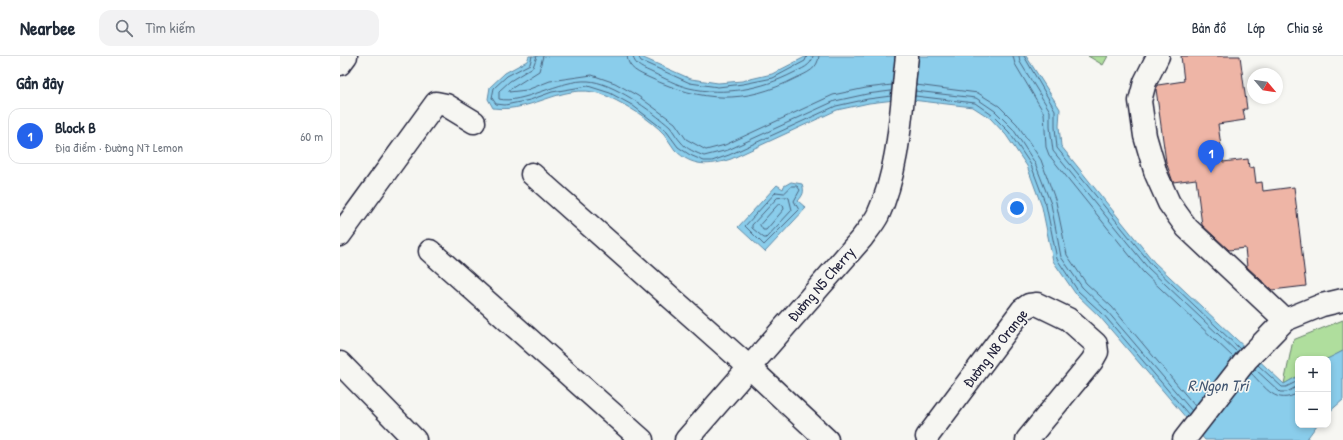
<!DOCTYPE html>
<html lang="vi">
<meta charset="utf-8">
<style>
body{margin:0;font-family:"Patrick Hand",sans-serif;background:#f2f2f3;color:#1f2937}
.controls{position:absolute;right:12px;bottom:12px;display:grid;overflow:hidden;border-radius:8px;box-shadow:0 2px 6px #0003}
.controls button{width:36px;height:36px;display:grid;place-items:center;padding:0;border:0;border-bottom:1px solid #e0e1e3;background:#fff;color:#1f2937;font:20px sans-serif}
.compass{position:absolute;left:907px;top:12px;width:36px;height:36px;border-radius:50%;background:#fff;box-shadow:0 2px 6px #0003;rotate:119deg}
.you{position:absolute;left:677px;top:152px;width:14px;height:14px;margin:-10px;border:3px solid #fff;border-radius:50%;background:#1a73e8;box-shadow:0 0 0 6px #1a73e833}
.badge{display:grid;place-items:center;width:26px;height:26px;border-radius:50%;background:#2563eb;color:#fff;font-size:13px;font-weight:700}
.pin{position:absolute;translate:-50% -33px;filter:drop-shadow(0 1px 2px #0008)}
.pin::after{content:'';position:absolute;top:21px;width:14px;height:12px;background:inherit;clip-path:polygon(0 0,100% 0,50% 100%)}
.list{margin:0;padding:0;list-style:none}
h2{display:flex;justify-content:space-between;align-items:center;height:52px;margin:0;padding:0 16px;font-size:17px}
h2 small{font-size:13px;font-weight:400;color:#747a83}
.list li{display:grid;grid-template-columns:26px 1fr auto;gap:12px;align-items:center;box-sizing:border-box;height:56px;margin:0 8px 8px;padding:0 8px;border:1px solid #e0e1e3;border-radius:12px}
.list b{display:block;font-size:15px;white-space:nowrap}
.list p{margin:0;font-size:13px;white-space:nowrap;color:#747a83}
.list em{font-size:13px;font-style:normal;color:#747a83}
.icon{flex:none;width:22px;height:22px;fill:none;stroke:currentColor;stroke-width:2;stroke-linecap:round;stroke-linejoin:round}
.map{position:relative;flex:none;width:1003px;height:384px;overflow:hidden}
header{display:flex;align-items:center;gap:24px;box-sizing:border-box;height:56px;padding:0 20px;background:#fff;border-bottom:1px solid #e0e1e3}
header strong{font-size:19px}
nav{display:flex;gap:22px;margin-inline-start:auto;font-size:14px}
.search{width:280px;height:36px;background:#f2f2f3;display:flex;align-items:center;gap:10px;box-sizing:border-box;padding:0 14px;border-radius:12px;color:#747a83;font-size:15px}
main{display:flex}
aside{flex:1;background:#fff}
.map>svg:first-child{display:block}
</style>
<header>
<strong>Nearbee</strong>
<div class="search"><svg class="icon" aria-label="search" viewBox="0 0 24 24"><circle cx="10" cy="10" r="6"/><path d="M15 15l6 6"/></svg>Tìm kiếm</div>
<nav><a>Bản đồ</a><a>Lớp</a><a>Chia sẻ</a></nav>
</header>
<main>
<aside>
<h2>Gần đây<small></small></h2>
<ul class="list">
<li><span class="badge">1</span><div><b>Block B</b><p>Địa điểm · Đường N7 Lemon</p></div><em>60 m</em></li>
</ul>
</aside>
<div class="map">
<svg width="1003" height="384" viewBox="0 0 1003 384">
<rect width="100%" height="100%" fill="#f6f6f2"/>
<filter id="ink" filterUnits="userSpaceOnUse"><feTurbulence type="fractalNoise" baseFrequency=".025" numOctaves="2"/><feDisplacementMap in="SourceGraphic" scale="8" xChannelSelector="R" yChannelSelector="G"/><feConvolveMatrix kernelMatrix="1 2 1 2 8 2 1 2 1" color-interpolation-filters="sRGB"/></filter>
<g filter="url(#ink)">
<path fill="#afde9d" stroke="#68806c" d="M748 0H768L763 9Z
M1003 264V295L988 303H958V320L944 328 953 284Z"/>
<path fill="#8acdeb" stroke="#6089a5" d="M189 0H299L351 23 378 27 402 25 432 18 467 0H686L720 53 719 70 721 90 814 206 944 328 958 320V369H977L966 384H865L760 261 735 237 713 205 702 151 687 110 666 79 650 62 633 51 563 43 529 47 497 54 391 103C369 110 352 111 335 94 331 89 328 83 324 78 310 63 288 50 269 41 227 21 195 58 153 52L148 43 150 31 165 17 187 5Z
M451 126 462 128C465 136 463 139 458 145L466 152 425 196 398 171 437 129 443 133 444 130Z
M1003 295V344L988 357 987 303Z"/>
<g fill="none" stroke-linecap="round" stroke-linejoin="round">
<path stroke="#4c6681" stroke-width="1" d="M192 0 190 8 167 20 154 32 152 42 156 48 165 49 190 44 212 36 248 30 270 37 292 49 327 76 338 91 350 99 364 105H372L389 99 496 50 528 43 551 40
M197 0 193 11 170 25 159 35V43C181 49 221 23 248 25 272 26 312 55 330 71 334 76 337 82 341 86 346 93 357 97 364 100L388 94 495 45 527 38 551 35
M203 0 199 15 169 34V36L187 34 210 25 252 19 275 27 298 40 335 67 346 83 366 94 385 89 493 39 526 32 552 29
M287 0C288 13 299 17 310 22 362 46 404 49 456 22 467 17 478 13 479 0
M293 0C294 10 305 13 313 17 324 22 337 29 349 32 384 40 422 33 453 17 461 13 472 10 473 0
M298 0 301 5 350 27 378 31 403 28 433 22 465 5 467 0
M673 0 675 8 704 57 706 91 709 99 803 216 893 301
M679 0 680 6 710 55V71L713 95 808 212 897 296
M684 0 715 54V71L717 92 812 209 900 293
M576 29 638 37 659 50 677 68 701 104 716 146 727 199 746 227 772 251 855 350
M575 35 636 42 655 55 673 73 695 107 711 148 721 201 742 231 767 255 852 355
M575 40 635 47 652 59 669 76 691 109 706 149 717 203 738 235 763 258 849 359
M452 130H457L460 134 454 145 459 154 424 189 405 170 436 136 444 137Z
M447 141 449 142 452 154 426 182H424L412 172V169L437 142Z
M439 148 443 149 444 153 426 174H423L420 169Z
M918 309 942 331H946L958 325
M915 313 940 336H947L958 330
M911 317C926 332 936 350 958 337"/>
</g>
<path fill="#eeb5a6" stroke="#22223b" d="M841 0H900L907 53H903L905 64 878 68 883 106 908 103 909 112 914 111 916 127 922 126 923 135 954 131 966 230 932 234 907 211 905 192 889 194 862 169 856 123 833 126 826 106 816 33 818 29 844 25Z"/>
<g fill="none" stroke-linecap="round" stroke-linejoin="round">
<g stroke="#22223b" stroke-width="25">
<path id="minor" d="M818 0 805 26 800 45 805 80 816 118 829 147 847 172 945 264
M0 8 6 0
M192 118 409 311 487 384
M0 179 96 47 106 49 134 66
M90 195 302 384
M0 307 75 384
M587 381 682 254 689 249 697 248 728 263 756 288 757 296 752 305 687 384
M346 384 522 182C527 175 534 167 538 159 560 112 561 51 567 0
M844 384 907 303 945 264 982 249 1003 244"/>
</g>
<use href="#minor" stroke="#f6f6f2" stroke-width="22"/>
</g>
</g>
<g text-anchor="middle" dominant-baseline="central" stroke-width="3.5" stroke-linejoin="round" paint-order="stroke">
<g font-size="15" fill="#22223b" stroke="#f6f6f2">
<text transform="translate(481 228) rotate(-49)">Đường N5 Cherry</text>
<text transform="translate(655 292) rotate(-52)">Đường N8 Orange</text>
</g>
<g font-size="16" font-style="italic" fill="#415570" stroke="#f6f6f2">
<text x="878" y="329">R.Ngọn Tri</text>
</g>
</g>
</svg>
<div class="controls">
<button>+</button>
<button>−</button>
</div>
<svg class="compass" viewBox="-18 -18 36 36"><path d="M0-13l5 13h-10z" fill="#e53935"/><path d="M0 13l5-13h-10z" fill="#747a83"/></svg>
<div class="you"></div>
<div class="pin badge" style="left:871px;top:117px">1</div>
</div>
</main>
